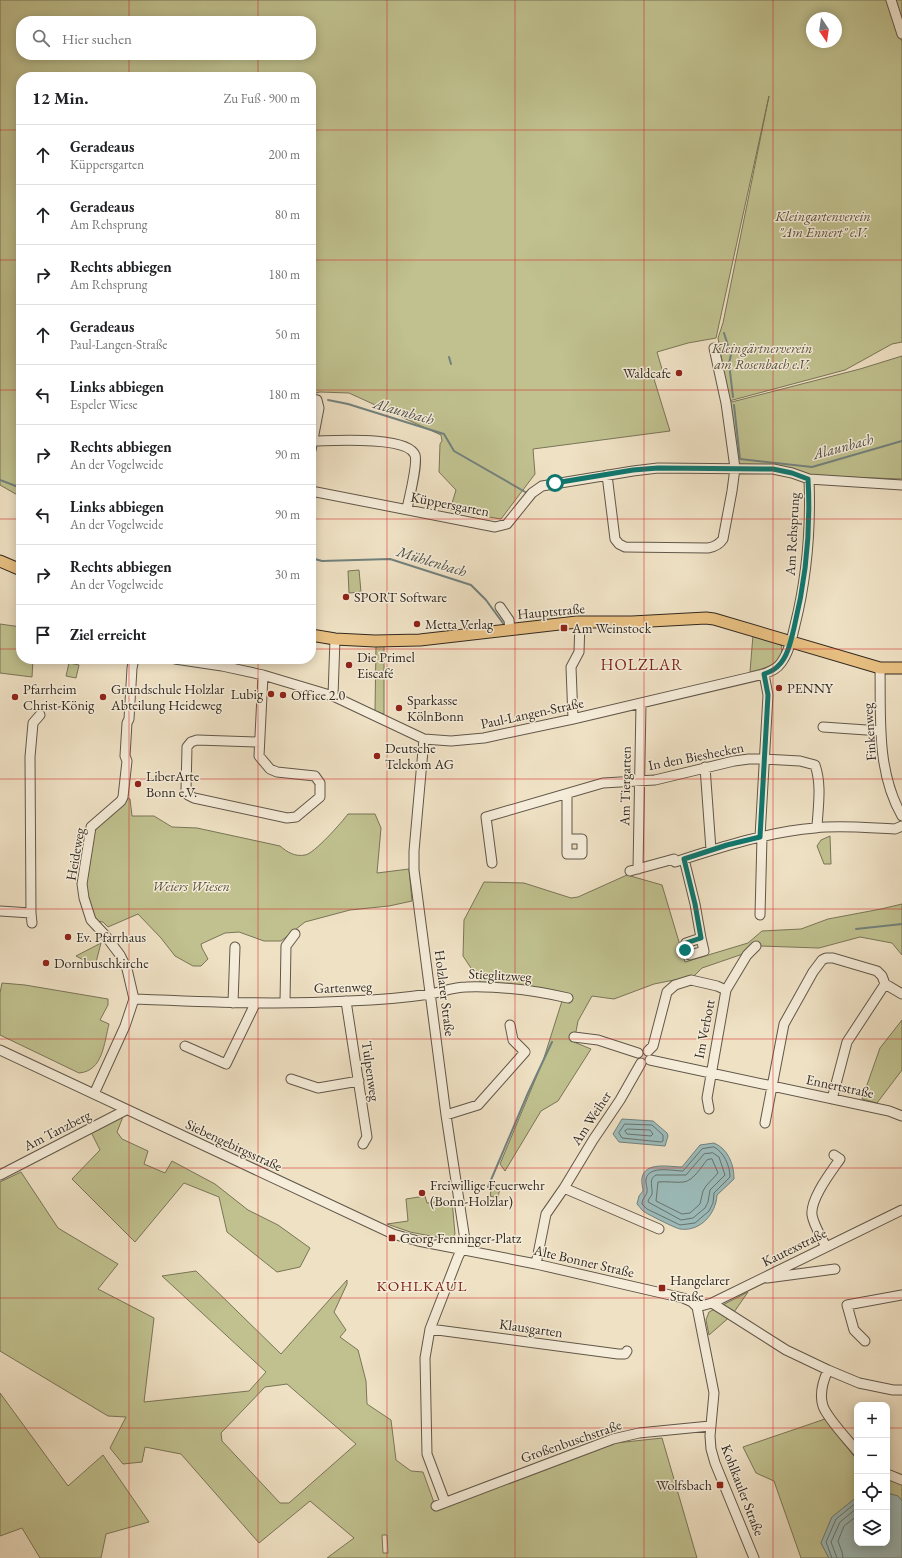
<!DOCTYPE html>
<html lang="de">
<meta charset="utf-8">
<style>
body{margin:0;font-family:"EB Garamond",serif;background:#f2f2f2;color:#202124}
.controls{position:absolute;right:12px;bottom:12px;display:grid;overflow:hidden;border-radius:8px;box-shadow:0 2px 10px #0003}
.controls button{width:36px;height:36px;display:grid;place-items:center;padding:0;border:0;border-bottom:1px solid #e0e0e0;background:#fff;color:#202124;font:20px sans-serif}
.compass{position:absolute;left:806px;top:12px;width:36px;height:36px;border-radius:50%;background:#fff;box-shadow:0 2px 10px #0003;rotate:167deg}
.stop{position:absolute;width:12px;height:12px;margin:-9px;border:3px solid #0f766e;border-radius:50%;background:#fff}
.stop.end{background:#0f766e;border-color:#fff;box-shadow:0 1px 4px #0008}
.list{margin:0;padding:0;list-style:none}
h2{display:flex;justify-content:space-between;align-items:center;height:52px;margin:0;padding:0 16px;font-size:17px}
h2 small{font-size:13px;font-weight:400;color:#757577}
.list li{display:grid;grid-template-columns:26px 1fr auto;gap:12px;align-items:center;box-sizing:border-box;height:60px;padding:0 16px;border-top:1px solid #e0e0e0}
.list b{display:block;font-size:15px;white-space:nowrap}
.list p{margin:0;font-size:13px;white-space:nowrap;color:#757577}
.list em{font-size:13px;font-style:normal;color:#757577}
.icon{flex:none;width:22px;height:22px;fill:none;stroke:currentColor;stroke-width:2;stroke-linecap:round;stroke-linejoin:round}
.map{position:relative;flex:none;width:902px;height:1558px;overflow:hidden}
.search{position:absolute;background:#fff;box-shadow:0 2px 10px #0003;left:16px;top:16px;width:300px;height:44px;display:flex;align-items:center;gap:10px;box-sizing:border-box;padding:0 14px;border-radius:16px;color:#757577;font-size:15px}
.panel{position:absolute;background:#fff;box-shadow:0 2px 10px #0003;left:16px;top:72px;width:300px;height:592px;border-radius:16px}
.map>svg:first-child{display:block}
</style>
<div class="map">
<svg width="902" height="1558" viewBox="0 0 902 1558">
<rect width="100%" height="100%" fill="#efe1c4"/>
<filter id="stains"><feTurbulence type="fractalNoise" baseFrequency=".005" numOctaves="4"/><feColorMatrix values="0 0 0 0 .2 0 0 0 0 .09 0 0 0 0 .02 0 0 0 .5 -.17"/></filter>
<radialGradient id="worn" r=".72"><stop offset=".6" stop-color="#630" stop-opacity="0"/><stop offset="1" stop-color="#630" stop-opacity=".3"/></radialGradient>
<path fill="#c0c18f" stroke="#797558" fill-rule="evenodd" d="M0 0H890L902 42V342L892 344 845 370 729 401 718 338 723 323 769 96 716 338 688 343 657 352 664 376 654 379 670 431 533 449 535 474 501 519 450 510 456 490 439 472 440 444 442 441 441 435 349 393 320 392 311 394V77H21V497L0 485ZM812 18H836V42H812ZM21 21H311V55H21Z
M892 0H902V28Z
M902 356V479L817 476 737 464 724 404 860 369Z
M359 570 361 592 349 593 348 571Z
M0 624 21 627V659H33L32 677 0 673Z
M753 635 781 644C786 664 765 668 750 672Z
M376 645H384V714L375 711Z
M69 663 79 665 76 678 66 676Z
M126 797 130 799 132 816H154L172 827 197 828 280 846C287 852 295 857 305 855 314 854 342 822 348 814H375L381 828 377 873 409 869 412 901 389 906 350 910 305 922 281 941H264L239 932 225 933 201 944 202 948 208 959 201 966H193L175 956 161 938 138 914 108 927 103 922 96 921 86 903 87 854 91 830Z
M830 836 831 864H824L817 846 821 840Z
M627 875 662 885 685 962 748 943 762 931 801 929 828 919 881 909 902 904V955L892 943 860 937 819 948 760 946 740 955 702 968 694 976 654 984 614 999 592 996 578 1021 574 1042 591 1049 558 1101 541 1111 505 1171 500 1164 543 1061 562 1001V999L483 986 463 956 464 920 484 882 524 883 571 898 578 897Z
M101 943 95 966 76 956Z
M2 983 25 985 108 999V1005L100 1020 109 1024C104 1043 103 1071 79 1073L0 1035V993Z
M902 1020V1070L877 1103 862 1099 880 1048Z
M124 1114 117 1132 122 1139 148 1151 144 1164 165 1173 172 1161 215 1184 248 1210 278 1225 310 1248 300 1267 277 1272 227 1232 219 1197 184 1183 135 1242 72 1179 100 1150 91 1132Z
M21 1172 58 1228 118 1264 98 1289 154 1318 144 1402 249 1391 266 1372 162 1276 196 1271 281 1354 347 1280V1284L334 1312 346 1330 340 1337 358 1350 366 1381 367 1404 391 1420 396 1460 411 1471 423 1472 436 1508 489 1487 616 1443 662 1438 697 1558H327L354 1538 310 1501 259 1543 181 1454 145 1447 142 1462 123 1464 110 1448 126 1417 108 1416 0 1351V1182ZM287 1384 356 1444 289 1503H280L222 1441 221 1433 265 1387ZM382 1535H387L388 1553H383Z
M492 1185 500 1187 498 1198 490 1196Z
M425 1196 427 1203 452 1200 455 1234 451 1240 410 1232 387 1224 408 1221 406 1199Z
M748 1292 732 1315 709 1335 706 1320 709 1312Z
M0 1393 68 1486 103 1455 149 1522 106 1534 101 1558H40L22 1528 0 1536Z
M825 1419 857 1460V1497L832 1517 821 1543 829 1558H801L774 1481 756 1473 743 1447Z
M887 1477 902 1484V1501L898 1496 887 1493Z"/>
<path fill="#9cbcbb" stroke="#72817d" d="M622 1119 653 1121 667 1133 668 1136 665 1146 619 1142 613 1134Z
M714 1143C728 1149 734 1164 734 1179L717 1195C716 1214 700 1232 680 1229 675 1228 647 1214 643 1211 641 1209 639 1206 637 1204L639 1196 643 1191C643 1188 641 1182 642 1178 645 1161 670 1167 682 1167L700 1145Z
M887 1493 898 1496 902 1501V1558H829L821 1543 832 1517 857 1497V1543H887Z"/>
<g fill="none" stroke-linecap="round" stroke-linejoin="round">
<path stroke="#67726e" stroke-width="1" d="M625 1124 652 1125 663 1135V1141L661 1142 622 1138 619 1133Z
M628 1129 650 1130 653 1134 651 1136 627 1134 625 1131Z
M714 1147C724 1152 730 1166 730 1177L714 1193 713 1203 709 1211 695 1223 680 1225 647 1209 642 1204C642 1198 646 1197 647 1192 648 1188 645 1183 646 1179 649 1165 673 1171 683 1171L702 1149Z
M713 1153 719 1157 725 1175 710 1190 708 1202 705 1208 693 1218 681 1220 648 1202C648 1199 651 1197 652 1194 653 1187 648 1179 656 1175H686L704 1154Z
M712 1159 718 1173 706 1186 703 1191 700 1204 690 1213 682 1214 656 1201 658 1182C667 1181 676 1183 684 1182 694 1180 701 1167 707 1160Z
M832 1558 826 1542 836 1519 857 1502
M837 1558 831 1542 840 1522 857 1508
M843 1558 842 1552 838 1541 844 1526 857 1516"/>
<path stroke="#72817d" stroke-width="2" d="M724 333 731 355 729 363 733 397
M449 357 451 364
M328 400 348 404 444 434 454 451 527 493
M734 405 740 459 812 467 902 441
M0 480 21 488
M311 558 322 561 390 559 471 585 486 600 505 626
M856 929 902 924
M488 1187 528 1093 552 1042"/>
<g stroke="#615749" stroke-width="11">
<path id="minor" d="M891 0 902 34
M311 399 317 400 319 408 311 450
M311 441C330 441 407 435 415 455 418 464 409 498 407 509
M607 475 615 539 619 544 625 547 708 548C714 547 719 545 723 539L732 491 735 468 726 403 714 348
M311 491 495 527 507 524 532 493 542 486 633 471 658 468 773 469 792 473 809 479 902 485
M500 607 509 620 510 630
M175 659 222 666 263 675 333 696 424 739 451 741 484 738 573 719 764 674C771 671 777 669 781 663 789 652 792 638 795 625 807 577 811 529 809 479
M880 668C881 717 876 771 902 816
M333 696 335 639
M573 719 571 667 579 652 580 622
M823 727 881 731
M424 739 414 851V870L446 1115 465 1240 462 1249 458 1257 430 1329 425 1358 427 1454 445 1502
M259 742 197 740 191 742 187 747 186 790 188 795 194 798 287 818 296 817 320 797V783L315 776 277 772 270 769 259 756 263 675
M705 767 711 850
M567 795V854H582V839H567
M760 837 768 695 764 674
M684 859 695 904 701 938
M492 863 486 817 603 783 655 780 734 761 749 759H764L800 761 815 765C822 785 818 807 817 827
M638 869 641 704
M630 871 674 859 675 862C721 847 767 832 815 828 840 825 869 828 895 829L902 826
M0 911 31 913
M760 915 762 837
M32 923 31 913 30 757 33 723 40 715
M701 938 704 951 690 955 686 952 684 947 686 943Z
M885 984 902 994
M134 999C206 1002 277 1005 349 1001 376 1000 403 998 430 994 442 992 454 987 466 987 501 986 534 990 568 998
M346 1001 367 1137 363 1144
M285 1002 286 946 295 934
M233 1003 235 947
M574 1037 598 1040 638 1053
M185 1046 226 1064 255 1004
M0 1050 393 1234 418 1241 536 1264 683 1298 692 1302 697 1307
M648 1051 653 1046 667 992 675 985 691 980 717 986 726 990
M650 1060 889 1111 902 1116
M291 1079 318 1088 359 1081
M94 1094 125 1026 134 999 127 969 120 955 105 935 91 920 84 898 82 884 91 827 121 801 123 797 127 761 125 756 127 723 129 719 132 668 134 659
M709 1109 707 1098 726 990 747 955 756 946
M446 1115 478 1105 525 1052 513 1040 510 1025
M765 1123 784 1024 813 972 822 960 826 958H833L877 971 882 976 885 984 847 1042 832 1099
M0 1175 126 1110
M564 1188 659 1229
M826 1247C821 1236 814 1226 812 1215 810 1199 831 1172 840 1159L834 1155
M536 1264 546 1214 564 1188 593 1140 620 1100 641 1063
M767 1278 835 1269
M712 1303 786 1350 828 1370 859 1383 893 1390H902
M697 1307 714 1393 710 1436 711 1449 715 1463 754 1558
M697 1307 712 1303 902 1210
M430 1329 618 1354H625L627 1351
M865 1341 854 1330 847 1305 902 1295
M828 1370C823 1381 819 1394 823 1406 827 1418 848 1440 857 1451
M887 1474 902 1480
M436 1506 613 1439 639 1433 710 1426"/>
</g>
<g stroke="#322920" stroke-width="13">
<path id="major" d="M0 561 21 570
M311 635 335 639 375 641 420 640 577 622H632L706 618 714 619 880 668H902"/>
</g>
<use href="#minor" stroke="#f5ecd9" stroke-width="9"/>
<use href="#major" stroke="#e8c082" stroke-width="11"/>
</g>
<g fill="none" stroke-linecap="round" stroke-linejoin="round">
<path stroke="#0f766e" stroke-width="5" d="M555 483 633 470 658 468 773 469 792 473 808 479C811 530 806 579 794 628 791 640 788 656 779 665 775 670 770 672 764 674L768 695 760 837 727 845 684 859 695 904 701 938 686 943 684 945 685 950"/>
</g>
<path fill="none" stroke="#d62828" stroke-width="1" stroke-opacity="0.55" d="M129 0V21M258 0V21M387 0V1558M515 0V1558M644 0V1558M773 0V1558M129 55V77M258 55V77M0 130H21M311 130H902M0 260H21M311 260H902M0 390H21M311 390H902M0 519H21M311 519H902M0 649H21M311 649H902M129 659V1558M258 659V1558M0 779H902M0 909H902M0 1039H902M0 1168H902M0 1298H902M0 1428H857M887 1428H902"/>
<g fill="#8f2418" stroke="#f5ecd9" stroke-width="1.5">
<circle cx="679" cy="373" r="4"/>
<circle cx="346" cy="597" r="4"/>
<circle cx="417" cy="624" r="4"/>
<rect x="560" y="624" width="8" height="8" rx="2"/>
<circle cx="349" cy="665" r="4"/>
<circle cx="779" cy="688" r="4"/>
<circle cx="271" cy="694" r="4"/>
<circle cx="283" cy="695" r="4"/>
<circle cx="15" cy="697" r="4"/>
<circle cx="103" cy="697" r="4"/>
<circle cx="399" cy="708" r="4"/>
<circle cx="377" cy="756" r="4"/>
<circle cx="138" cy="784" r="4"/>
<circle cx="68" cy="937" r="4"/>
<circle cx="46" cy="963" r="4"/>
<circle cx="422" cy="1193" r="4"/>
<rect x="388" y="1234" width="8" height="8" rx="2"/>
<rect x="658" y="1284" width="8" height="8" rx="2"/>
<rect x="716" y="1481" width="8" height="8" rx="2"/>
</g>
<g text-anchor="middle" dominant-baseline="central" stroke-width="3" stroke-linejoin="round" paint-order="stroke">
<g font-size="14" font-style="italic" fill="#564f3c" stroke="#f5ecd9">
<text x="823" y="216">Kleingartenverein<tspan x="823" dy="16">"Am Ennert" e.V.</tspan></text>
<text x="762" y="348">Kleingärtnerverein<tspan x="762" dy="16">am Rosenbach e.V.</tspan></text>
<text x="191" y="886">Weiers Wiesen</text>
</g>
<g font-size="14" fill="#322920" stroke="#f5ecd9" text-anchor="start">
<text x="671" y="373" text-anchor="end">Waldcafe</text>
<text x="354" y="597">SPORT Software</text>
<text x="425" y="624">Metta Verlag</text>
<text x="572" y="628">Am Weinstock</text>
<text x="357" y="657">Die Primel<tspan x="357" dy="16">Eiscafé</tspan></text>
<text x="787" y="688">PENNY</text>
<text x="23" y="689">Pfarrheim<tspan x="23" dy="16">Christ-König</tspan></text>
<text x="111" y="689">Grundschule Holzlar<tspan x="111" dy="16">Abteilung Heideweg</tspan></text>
<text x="263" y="694" text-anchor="end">Lubig</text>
<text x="291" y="695">Office 2.0</text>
<text x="407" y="700">Sparkasse<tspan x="407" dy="16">KölnBonn</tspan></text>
<text x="385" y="748">Deutsche<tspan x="385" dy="16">Telekom AG</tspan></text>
<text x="146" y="776">LiberArte<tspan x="146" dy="16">Bonn e.V.</tspan></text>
<text x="76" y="937">Ev. Pfarrhaus</text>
<text x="54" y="963">Dornbuschkirche</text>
<text x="430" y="1185">Freiwillige Feuerwehr<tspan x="430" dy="16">(Bonn-Holzlar)</tspan></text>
<text x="400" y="1238">Georg-Fenninger-Platz</text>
<text x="670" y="1280">Hangelarer<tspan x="670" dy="16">Straße</tspan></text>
<text x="712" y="1485" text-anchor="end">Wolfsbach</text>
</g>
<g font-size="14" fill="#322920" stroke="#f5ecd9">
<text transform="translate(450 504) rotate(11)">Küppersgarten</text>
<text transform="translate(792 534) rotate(-87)">Am Rehsprung</text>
<text transform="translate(551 611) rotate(-5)">Hauptstraße</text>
<text transform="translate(532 713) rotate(-12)">Paul-Langen-Straße</text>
<text transform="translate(869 732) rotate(-94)">Finkenweg</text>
<text transform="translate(696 756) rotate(-11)">In den Bieshecken</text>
<text transform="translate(625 786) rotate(-89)">Am Tiergarten</text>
<text transform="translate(75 854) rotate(-80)">Heideweg</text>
<text transform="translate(500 975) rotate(3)">Stieglitzweg</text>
<text transform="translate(343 987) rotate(-2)">Gartenweg</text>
<text transform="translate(445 993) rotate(83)">Holzlarer Straße</text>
<text transform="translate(704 1029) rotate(-79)">Im Verbott</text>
<text transform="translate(371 1071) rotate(82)">Tulpenweg</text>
<text transform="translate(840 1086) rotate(12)">Ennertstraße</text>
<text transform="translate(591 1118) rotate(-57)">Am Weiher</text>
<text transform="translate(57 1130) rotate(-27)">Am Tanzberg</text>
<text transform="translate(234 1145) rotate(25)">Siebengebirgsstraße</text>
<text transform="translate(794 1247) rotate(-26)">Kautexstraße</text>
<text transform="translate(584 1261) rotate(13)">Alte Bonner Straße</text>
<text transform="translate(531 1328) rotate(8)">Klausgarten</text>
<text transform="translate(571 1441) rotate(-19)">Großenbuschstraße</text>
<text transform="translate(743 1490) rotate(69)">Kohlkauler Straße</text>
</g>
<g font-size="15" font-style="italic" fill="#4c4e47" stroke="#f5ecd9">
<text transform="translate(404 411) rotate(16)">Alaunbach</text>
<text transform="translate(843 446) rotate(-15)">Alaunbach</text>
<text transform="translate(432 561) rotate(17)">Mühlenbach</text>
</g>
<g font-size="15" letter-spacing="1" fill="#7a1f14" stroke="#f5ecd9">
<text x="422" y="1285">KOHLKAUL</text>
</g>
<g font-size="16" letter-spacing="1" fill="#7a1f14" stroke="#f5ecd9">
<text x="642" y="664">HOLZLAR</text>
</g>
</g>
<rect width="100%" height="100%" filter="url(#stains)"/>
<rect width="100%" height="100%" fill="url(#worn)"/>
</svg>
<div class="controls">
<button>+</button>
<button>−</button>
<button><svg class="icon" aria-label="locate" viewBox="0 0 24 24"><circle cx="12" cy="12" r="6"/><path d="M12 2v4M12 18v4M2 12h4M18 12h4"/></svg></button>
<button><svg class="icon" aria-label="layers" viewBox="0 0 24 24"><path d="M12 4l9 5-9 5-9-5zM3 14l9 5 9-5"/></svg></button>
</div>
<svg class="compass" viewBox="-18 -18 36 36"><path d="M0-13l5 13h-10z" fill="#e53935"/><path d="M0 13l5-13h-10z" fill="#757577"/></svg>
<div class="stop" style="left:555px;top:483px"></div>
<div class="stop end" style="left:685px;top:950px"></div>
<div class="search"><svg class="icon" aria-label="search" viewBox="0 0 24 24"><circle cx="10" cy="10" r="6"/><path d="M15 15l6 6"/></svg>Hier suchen</div>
<section class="panel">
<h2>12 Min.<small>Zu Fuß · 900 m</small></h2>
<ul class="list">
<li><svg class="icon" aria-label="ahead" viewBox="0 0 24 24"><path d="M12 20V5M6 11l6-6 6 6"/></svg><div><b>Geradeaus</b><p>Küppersgarten</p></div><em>200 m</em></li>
<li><svg class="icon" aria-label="ahead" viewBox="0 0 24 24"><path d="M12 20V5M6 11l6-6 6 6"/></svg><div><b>Geradeaus</b><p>Am Rehsprung</p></div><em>80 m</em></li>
<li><svg class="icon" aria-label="right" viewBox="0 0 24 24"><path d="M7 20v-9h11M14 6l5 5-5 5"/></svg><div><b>Rechts abbiegen</b><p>Am Rehsprung</p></div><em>180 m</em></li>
<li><svg class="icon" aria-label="ahead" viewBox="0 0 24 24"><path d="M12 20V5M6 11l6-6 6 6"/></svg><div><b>Geradeaus</b><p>Paul-Langen-Straße</p></div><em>50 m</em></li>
<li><svg class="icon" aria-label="left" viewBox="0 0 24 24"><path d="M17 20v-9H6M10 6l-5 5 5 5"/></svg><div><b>Links abbiegen</b><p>Espeler Wiese</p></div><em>180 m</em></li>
<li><svg class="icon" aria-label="right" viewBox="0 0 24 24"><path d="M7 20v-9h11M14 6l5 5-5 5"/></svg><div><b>Rechts abbiegen</b><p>An der Vogelweide</p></div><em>90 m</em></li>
<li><svg class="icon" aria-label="left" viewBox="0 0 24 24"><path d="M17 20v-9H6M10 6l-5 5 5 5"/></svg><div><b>Links abbiegen</b><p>An der Vogelweide</p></div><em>90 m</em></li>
<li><svg class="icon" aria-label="right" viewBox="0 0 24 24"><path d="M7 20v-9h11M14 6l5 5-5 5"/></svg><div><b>Rechts abbiegen</b><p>An der Vogelweide</p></div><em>30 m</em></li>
<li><svg class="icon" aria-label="arrive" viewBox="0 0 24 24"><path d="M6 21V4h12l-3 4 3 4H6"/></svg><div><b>Ziel erreicht</b></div></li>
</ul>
</section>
</div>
